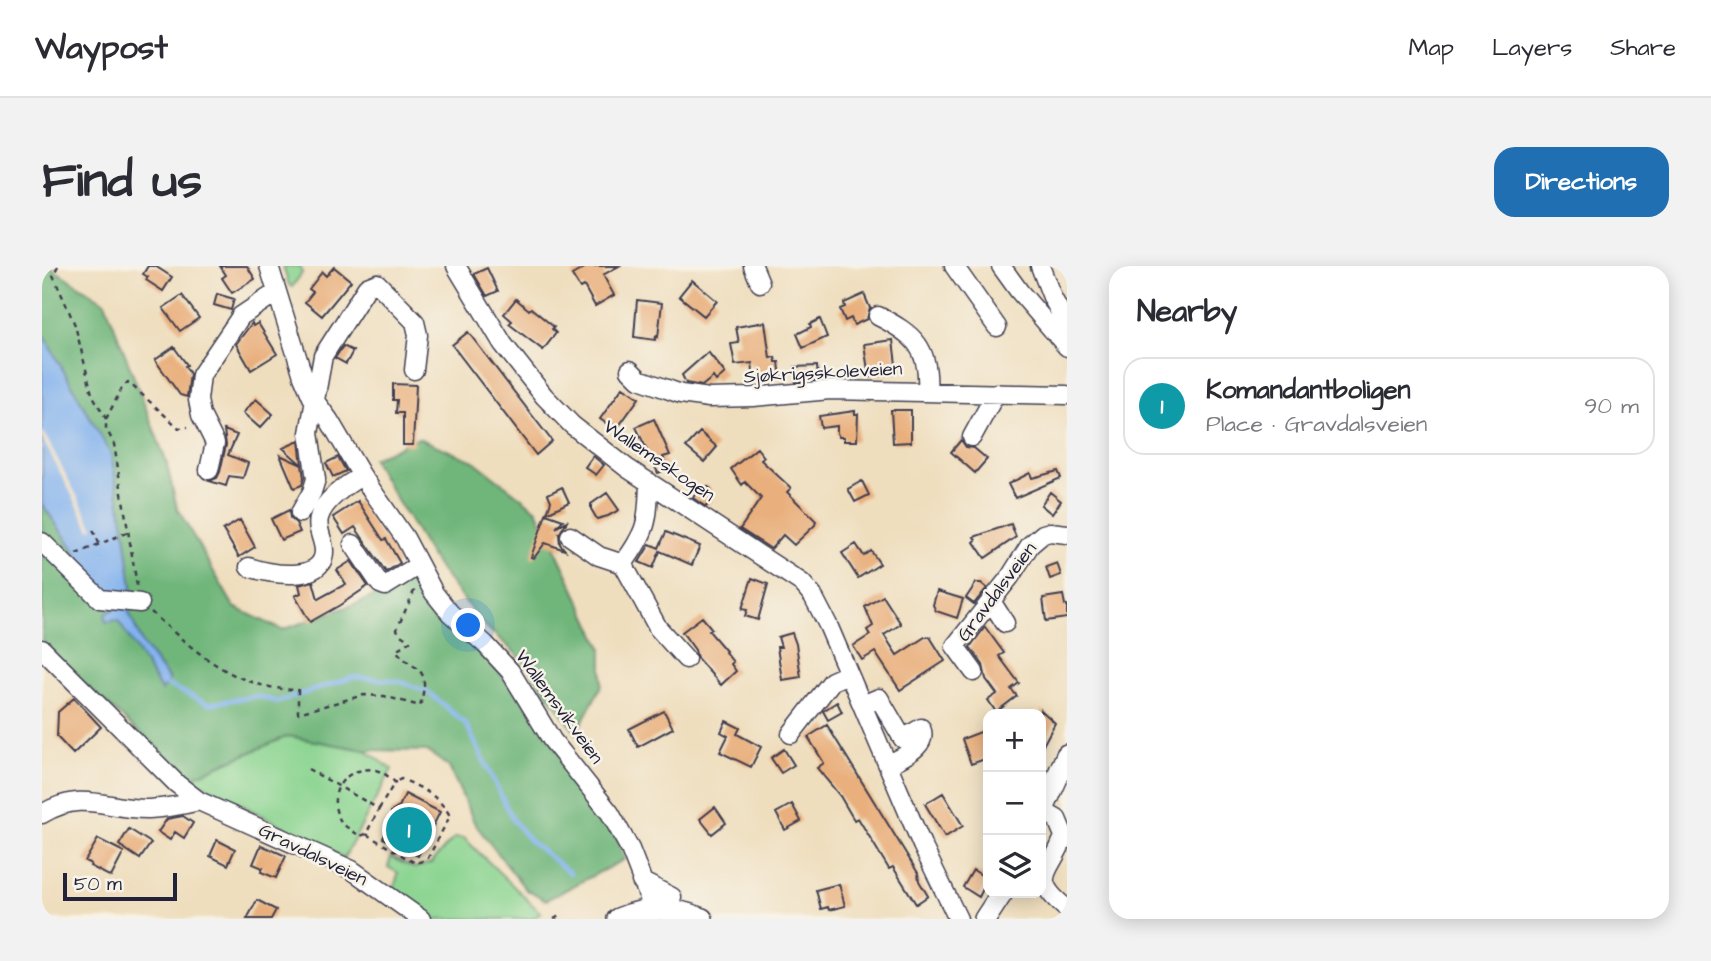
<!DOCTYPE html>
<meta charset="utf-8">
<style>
body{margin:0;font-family:"Architects Daughter",sans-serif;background:#f2f2f3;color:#2b2b33}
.controls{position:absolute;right:21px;bottom:21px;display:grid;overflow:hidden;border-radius:14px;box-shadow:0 4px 18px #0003}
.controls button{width:63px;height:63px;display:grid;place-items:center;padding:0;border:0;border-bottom:2px solid #e1e1e2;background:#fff;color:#2b2b33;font:35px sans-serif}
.scale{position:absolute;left:21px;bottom:18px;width:114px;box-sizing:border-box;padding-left:7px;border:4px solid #22223b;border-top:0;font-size:19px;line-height:24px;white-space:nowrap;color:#22223b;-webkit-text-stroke:5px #f7f3e8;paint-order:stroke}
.you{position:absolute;left:427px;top:360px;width:24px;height:24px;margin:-18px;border:5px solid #fff;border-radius:50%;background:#1a73e8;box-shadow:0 0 0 10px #1a73e833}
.badge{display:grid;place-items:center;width:46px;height:46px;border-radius:50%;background:#1f6fb2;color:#fff;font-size:23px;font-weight:700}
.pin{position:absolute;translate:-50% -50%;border:4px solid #fff;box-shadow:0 2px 7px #0006}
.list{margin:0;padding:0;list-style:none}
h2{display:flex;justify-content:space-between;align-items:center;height:91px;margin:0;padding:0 28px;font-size:30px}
h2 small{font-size:23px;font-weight:400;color:#7c7c81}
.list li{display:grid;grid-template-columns:46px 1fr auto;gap:21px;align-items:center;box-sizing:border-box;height:98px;margin:0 14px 14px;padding:0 14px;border:2px solid #e1e1e2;border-radius:21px}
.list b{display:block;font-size:26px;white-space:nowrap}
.list p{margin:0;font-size:23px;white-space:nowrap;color:#7c7c81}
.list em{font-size:23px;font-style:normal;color:#7c7c81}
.icon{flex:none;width:38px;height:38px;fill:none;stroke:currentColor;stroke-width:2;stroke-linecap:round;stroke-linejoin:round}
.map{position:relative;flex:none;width:1025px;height:653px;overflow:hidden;border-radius:21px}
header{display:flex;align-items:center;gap:42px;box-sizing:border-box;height:98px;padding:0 35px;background:#fff;border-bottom:2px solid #e1e1e2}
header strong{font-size:33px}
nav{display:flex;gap:38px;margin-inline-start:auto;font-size:24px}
.intro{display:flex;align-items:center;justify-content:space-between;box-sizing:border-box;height:168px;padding:0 42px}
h1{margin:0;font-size:49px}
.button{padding:18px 32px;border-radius:21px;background:#1f6fb2;color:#fff;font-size:24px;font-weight:700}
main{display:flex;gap:42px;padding:0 42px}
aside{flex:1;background:#fff;border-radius:21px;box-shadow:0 4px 18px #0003}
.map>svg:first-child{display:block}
</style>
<header>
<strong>Waypost</strong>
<nav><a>Map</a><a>Layers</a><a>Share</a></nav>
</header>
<div class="intro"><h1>Find us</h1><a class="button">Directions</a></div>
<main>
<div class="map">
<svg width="1025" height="653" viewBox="0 0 1025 653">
<rect width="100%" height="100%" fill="#f7f3e8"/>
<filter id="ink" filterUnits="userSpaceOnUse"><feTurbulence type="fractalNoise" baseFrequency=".0143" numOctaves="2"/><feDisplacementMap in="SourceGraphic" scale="14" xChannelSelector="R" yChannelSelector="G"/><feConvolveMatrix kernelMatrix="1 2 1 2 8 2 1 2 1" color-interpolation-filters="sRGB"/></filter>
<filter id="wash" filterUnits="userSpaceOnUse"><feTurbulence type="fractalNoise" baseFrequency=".00686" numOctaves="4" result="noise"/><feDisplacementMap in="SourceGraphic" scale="28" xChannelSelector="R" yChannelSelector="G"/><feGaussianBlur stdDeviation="1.57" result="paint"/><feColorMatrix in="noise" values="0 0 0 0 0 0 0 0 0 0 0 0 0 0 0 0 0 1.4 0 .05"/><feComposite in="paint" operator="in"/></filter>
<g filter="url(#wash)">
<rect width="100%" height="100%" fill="#efdebe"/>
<path fill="#8ad490" stroke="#567b66" stroke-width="2" d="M241 0H258L260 7 250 21 247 19Z
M246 470 323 484 350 503 302 592 148 512Z
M412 572H422L499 647 490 653H393L352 624 356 607 346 601 349 591 372 602 389 597Z"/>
<path fill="#6fb67a" stroke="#486c5a" stroke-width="2" d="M6 0 63 36 124 195 135 242 192 341 240 364 322 335 373 309 475 426 572 565 583 593 504 634 486 624 485 625 433 558 407 501 385 485 323 484 246 470 148 512 12 391 0 374V238L73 342 65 356 76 353 119 424 127 413 101 379 86 344 91 330 82 260 0 67V9Z
M376 172 432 195 495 244 560 382V419L534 467 480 393 440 357 393 297 330 193Z"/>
<path fill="#83b2ee" stroke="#526a94" stroke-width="2" d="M0 67 69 188 82 260 91 330 86 344 101 379 127 414 120 425 76 354 64 356 63 348 73 342 0 238Z"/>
<path fill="#efdebe" d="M0 164 52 262 48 263 0 172Z"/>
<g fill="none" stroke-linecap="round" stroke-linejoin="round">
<path stroke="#83b2ee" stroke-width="4.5" d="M124 418 166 438 215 430 235 436 312 411 357 415 386 426 424 458 471 554 488 575 528 607"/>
</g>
<g id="blocks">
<path fill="#e9af7b" d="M106 0H113L130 11 121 25 104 14 106 11 101 8Z
M178 0H205L213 13 190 27 180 12 184 9Z
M546 0H577L561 9 572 29 553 40 542 20 538 22 530 9Z
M292 1 309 15 280 50 263 36 271 26 267 23 280 6 284 10Z
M445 2 456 25 445 30 432 8Z
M650 14 675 35 662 50 637 30Z
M175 28 192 33 189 44 172 39Z
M822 28 828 42 825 53 812 59 809 52 803 55 798 43 803 41 802 37Z
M140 29 157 52 138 65 121 42Z
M474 33 487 44 489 42 512 61 510 63 514 67 501 84 467 58 470 55 462 48Z
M595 34 620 37 616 71 614 70 613 74 592 71Z
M778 53 785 71 761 82 755 68 769 61 768 58Z
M723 56 728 92 733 91 734 96H737L739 112 712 115 710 97 693 99 689 78 697 77 694 61Z
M210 57 211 60 216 57 235 88 209 104 194 78Z
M426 66 510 175 494 189 410 79Z
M851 74 855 107 827 111 822 78Z
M301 80 311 85 304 98 293 92Z
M132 81 145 99 143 100 148 108 145 131 138 129 113 94Z
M666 86 683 107 674 115 671 111 660 120 644 117 640 109Z
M775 100 776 114 754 116 753 101Z
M351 118 374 119 371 179H361V147H354L355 134H351Z
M581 121 597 132 574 164 558 153Z
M214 133 231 148 218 162 201 147Z
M849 144H869V176L851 177Z
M813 145V148H816L815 175H802V171H797L795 167V160L779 162 777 150Z
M612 153 628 189 621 191 626 203 616 207 594 161Z
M182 164 195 169 186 189 206 197 201 212 187 210 184 220 167 215 175 212 178 206 184 179Z
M658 166 675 181 662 196 644 181Z
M919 174 924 181 932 182 945 193 933 207 909 186Z
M257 175 260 199 241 182Z
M715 182 722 191 719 194 749 222 745 226 774 255 773 259 752 279 741 269 729 283 698 263 719 232 703 216 700 219 689 203Z
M238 189 260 199 262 212 260 219 252 222Z
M551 190 562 199 554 209 543 201Z
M296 191 304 205 291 211 284 197Z
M1016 205 1019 212 973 232 966 218 988 207 990 212Z
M820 215 827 229 813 236 806 223Z
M665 220 669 223 671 231 664 241 651 232 657 222Z
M520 221 527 236 505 247 509 235 506 228Z
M1008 226 1019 235 1010 248 999 239Z
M565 227 577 244 566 250 555 253 549 243V238Z
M316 235 341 274 344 273 358 297 344 306 313 261 302 268 291 251Z
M247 244 248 252 254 257 258 266 239 274 229 253Z
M504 248 521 254 514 262 526 254 517 268 518 278 523 284 503 277 492 292 489 291Z
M198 254 213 281 197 291 181 264Z
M969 258 974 271 943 292 932 276 934 274 932 271Z
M624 266 658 280 650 299 618 285 611 302 597 296 608 278 617 282Z
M814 278 822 290 829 285 838 298 816 312 800 287Z
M309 295 326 320 298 339 268 356 253 330 259 327 257 319 271 315 276 333 304 318 295 304Z
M1015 297 1019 309 1008 313 1004 301Z
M710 312 726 318 716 354 703 350 705 344 700 343Z
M934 317H939L945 322 932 338 924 332Z
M895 325 921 333 915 352 894 345 891 339Z
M1021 329 1023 339H1025V352L1004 355 1001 332Z
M841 330 859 358 842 369 855 389 883 371H888L903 395 858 424 833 386 820 394 811 380 828 369 825 364 831 360 823 341Z
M660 351 670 363 667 365 684 385 683 386 691 396 689 398 694 405 679 419 655 392 653 384 640 366Z
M943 361 962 387 957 390 977 417 969 423 975 430 954 446 946 434 955 428 944 413 941 399 928 381Z
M750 367 754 378 759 411 740 414 735 381H739L736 371Z
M32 432 59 461 31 488 15 471 16 446Z
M795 436 800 446 786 454 781 445Z
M999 444 1013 457 999 483Z
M622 445 631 462 596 481 587 463Z
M684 455 698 462 695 468 719 481 709 501 678 486 686 470 679 466Z
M785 459 876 607 877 615 886 630 874 638 851 601 847 603 816 552 812 554 798 530 775 502 782 497 766 471Z
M941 465 946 480V492L929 498 920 473Z
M742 483 752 499 739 507 729 492Z
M901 527 921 560 903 571 883 538Z
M363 528 398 546 376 590 341 572 349 557V546L357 541Z
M750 538 759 555 743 564 734 547Z
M673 541 684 557 670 568 658 553Z
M141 550 151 557 142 572 133 566 128 574 116 566 125 553Z
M87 563 109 577 98 593 77 579Z
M56 573 82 586 69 611 48 600 49 598 43 595Z
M175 574 193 583 186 599 168 590Z
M219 579 244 590 234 612 219 606 221 602 211 598Z
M931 604 946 613 937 631 921 621Z
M797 618 803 640 787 644 786 641 779 643 774 624Z
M215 634 234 644 229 653H205Z"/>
</g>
</g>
<g filter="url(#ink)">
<use href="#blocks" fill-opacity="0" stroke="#413e4f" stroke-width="2"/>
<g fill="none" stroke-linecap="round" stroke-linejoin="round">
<g stroke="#413e4f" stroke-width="21">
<path id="minor" d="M227 0 261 110 270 131 287 154 320 210 363 272 392 327 408 347 443 378 468 405 510 474 568 547 588 583 611 642
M414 0 461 78 502 130 530 159 585 202 760 317 771 330 786 359 880 579 916 653
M711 0 718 17
M912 0 955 61
M959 0 977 25 1025 81
M998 0 1010 31 1025 59
M836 50C872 68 888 82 885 125H890
M588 104 597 113 608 117 639 128 667 132 711 131 788 124 1025 129
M930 171 954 127
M167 204 173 177 159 149 156 134 159 109 199 50 235 26
M607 216C606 257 605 265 581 298L616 362 644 393
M258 247 270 226 274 213 267 167 281 90 325 21 335 17 373 56 376 69 372 104
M528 270 557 290 581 298
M0 276 58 333 98 337
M311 278 338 318 343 320 377 299
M207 301C226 308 282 318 282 285 282 274 274 263 277 252 281 235 305 218 320 210
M949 335 963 357
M0 383 135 518 157 535 310 604 379 653
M932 406 913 380 968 311 988 279 1001 268 1008 266 1025 268
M820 439 837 432 861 473 879 462C887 481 859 491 846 499
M749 468 790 415 806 408
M1001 545 1015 553 1022 570C1010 607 984 610 1025 643
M0 548C42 523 65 544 107 543 124 542 141 539 157 535
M599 615 630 631"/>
</g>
<g stroke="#413e4f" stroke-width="24">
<path id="major" d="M999 548 1025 489
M576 653C608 640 627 640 660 653
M943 653 960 627"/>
</g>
<path stroke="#413e4f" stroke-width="2.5" stroke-dasharray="5 5" stroke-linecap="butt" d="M16 0 11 9 33 59 50 128 64 153V162L72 178 95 320
M64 153 80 122 86 116 137 162 146 161
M51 264 57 277
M34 288 86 266
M109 346C154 386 192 423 256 424V447L322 429 342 430 378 440C390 396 373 409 354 384L368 375 357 368 355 363 373 323
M266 503 337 543 324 568 373 597 385 594 408 550C398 531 379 521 359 513L353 516
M324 568 318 570C312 566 305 562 300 557 287 539 292 515 313 506 320 504 328 502 334 504 341 506 347 511 353 516L337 543
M512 653 519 649"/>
<use href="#minor" stroke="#fff" stroke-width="18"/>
<use href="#major" stroke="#fff" stroke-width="21"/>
</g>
</g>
<g text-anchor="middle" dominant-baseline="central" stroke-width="5" stroke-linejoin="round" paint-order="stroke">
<g font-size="19" fill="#22223b" stroke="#f7f3e8">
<text transform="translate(781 107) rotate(-3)">Sjøkrigsskoleveien</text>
<text transform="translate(617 195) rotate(34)">Wallemsskogen</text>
<text transform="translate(955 326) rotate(-53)">Gravdalsveien</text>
<text transform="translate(517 441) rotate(54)">Wallemsvikveien</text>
<text transform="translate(271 589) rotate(26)">Gravdalsveien</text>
</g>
</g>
</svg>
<div class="controls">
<button>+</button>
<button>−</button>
<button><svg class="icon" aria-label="layers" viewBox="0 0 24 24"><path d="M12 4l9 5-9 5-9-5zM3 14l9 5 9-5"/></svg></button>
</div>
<div class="scale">50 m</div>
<div class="you"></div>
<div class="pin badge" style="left:367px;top:564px;background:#0f9aa8">1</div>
</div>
<aside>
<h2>Nearby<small></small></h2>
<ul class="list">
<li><span class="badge" style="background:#0f9aa8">1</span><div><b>Komandantboligen</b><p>Place · Gravdalsveien</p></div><em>90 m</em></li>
</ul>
</aside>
</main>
